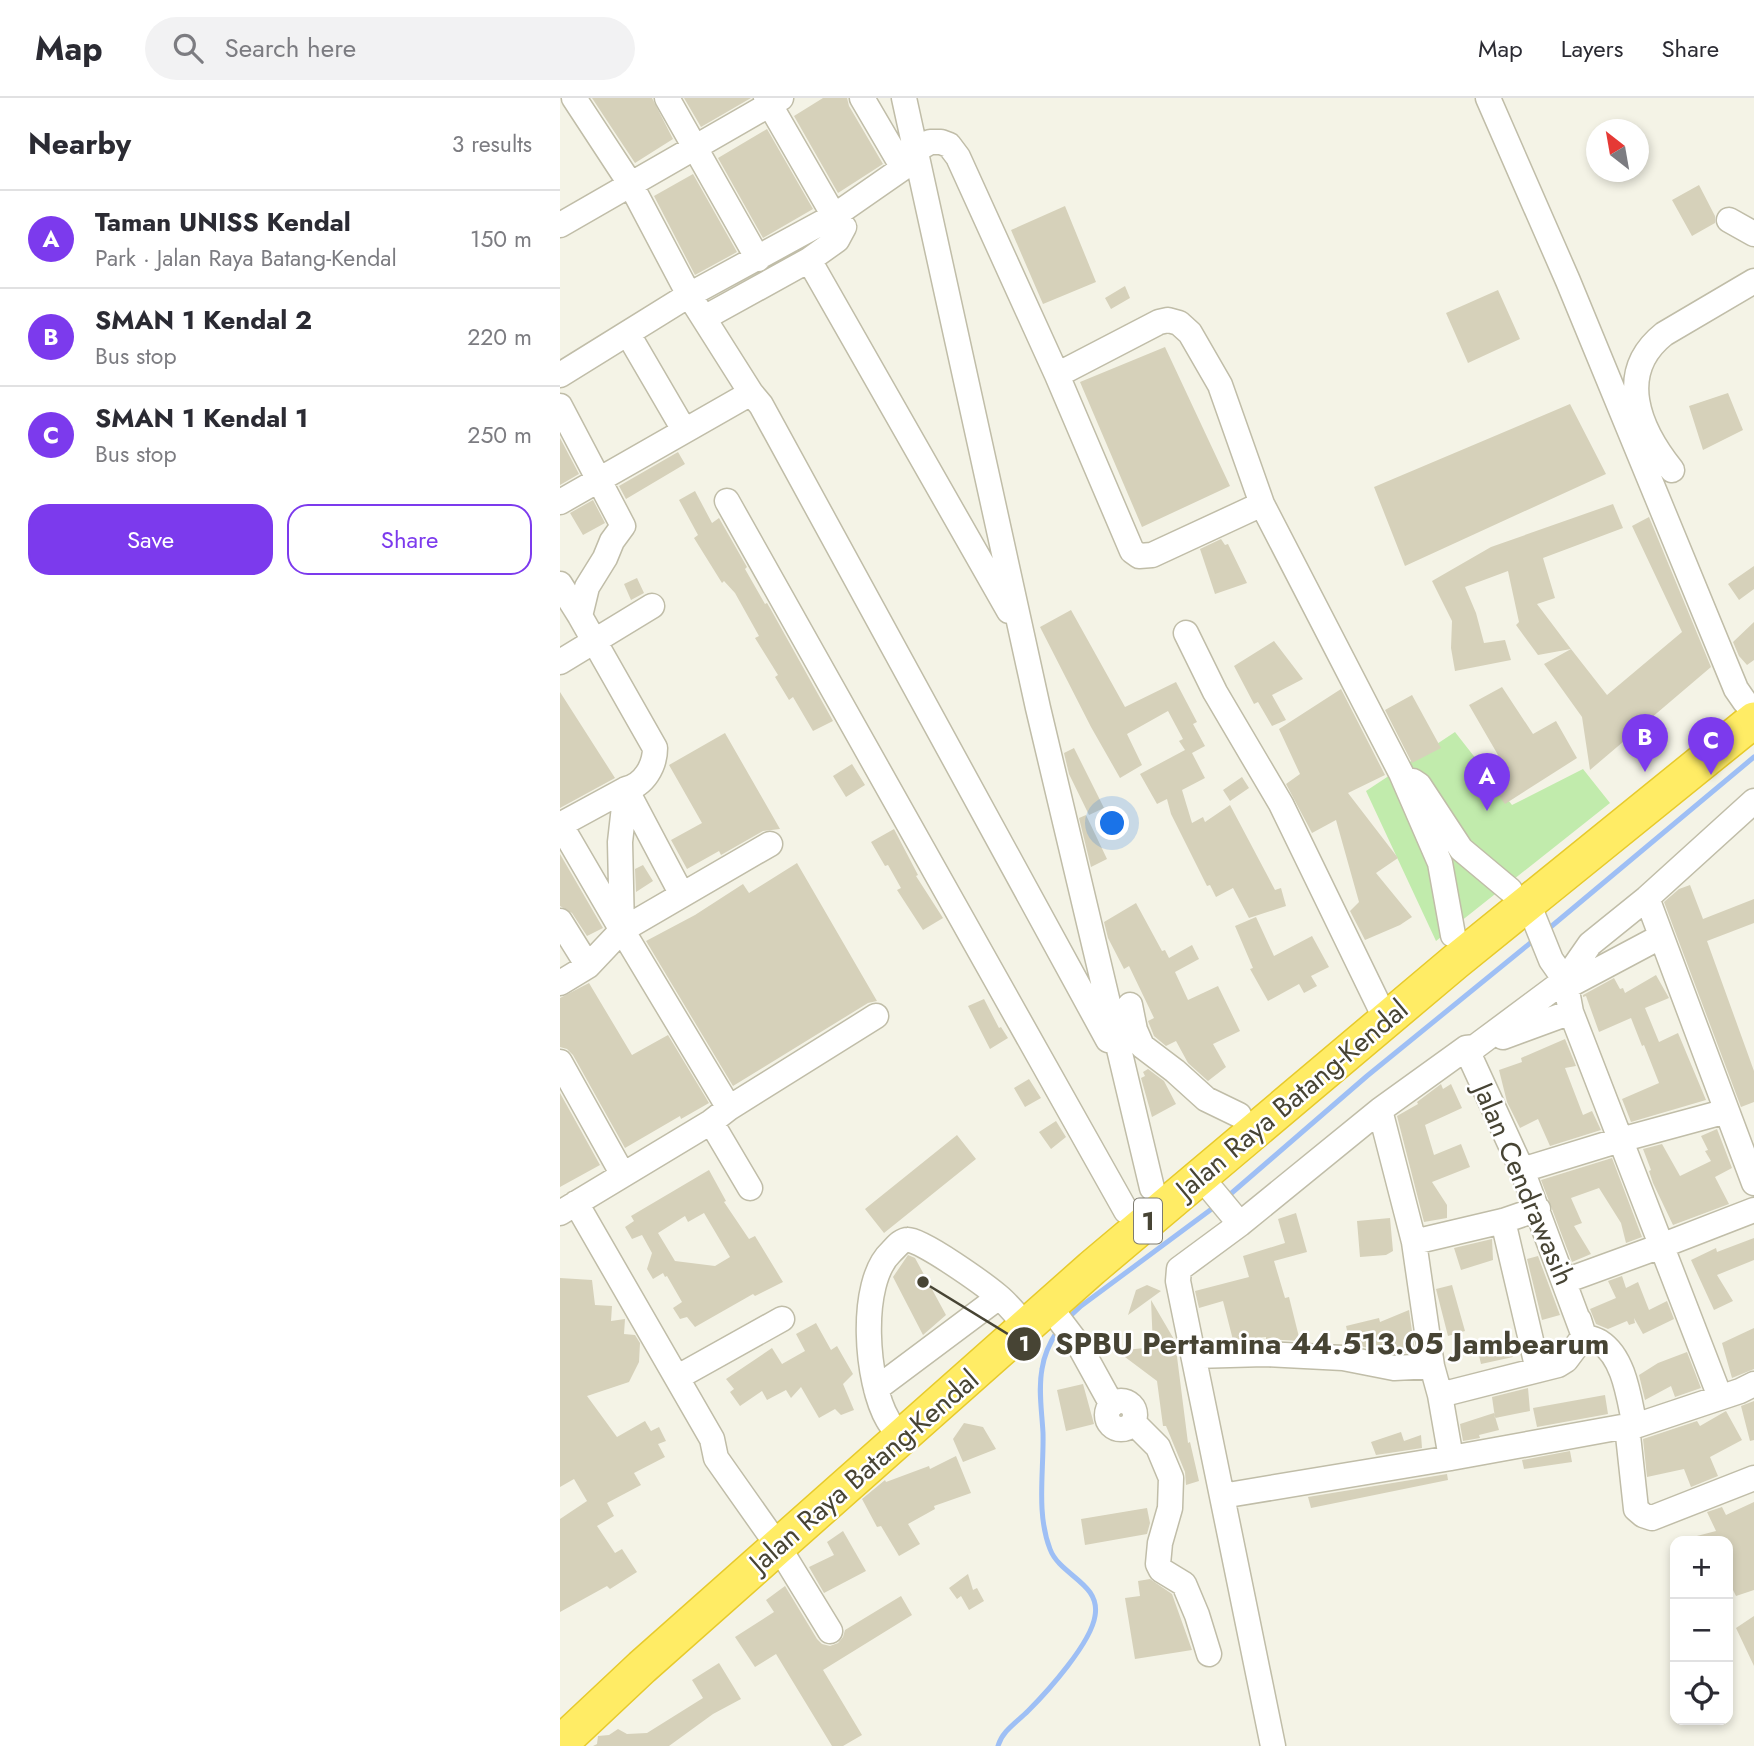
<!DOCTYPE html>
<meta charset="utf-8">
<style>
body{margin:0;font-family:Jost,sans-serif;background:#f2f2f3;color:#2b2b33}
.controls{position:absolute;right:21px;bottom:21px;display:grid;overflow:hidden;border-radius:14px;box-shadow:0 4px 10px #0003}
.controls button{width:63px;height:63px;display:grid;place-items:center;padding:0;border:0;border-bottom:2px solid #e1e1e2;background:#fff;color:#2b2b33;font:35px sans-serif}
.compass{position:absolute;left:1026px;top:21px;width:63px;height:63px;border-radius:50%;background:#fff;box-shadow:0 4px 10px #0003;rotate:329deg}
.you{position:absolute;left:553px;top:726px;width:24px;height:24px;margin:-18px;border:5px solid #fff;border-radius:50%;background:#1a73e8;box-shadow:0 0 0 10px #1a73e833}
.badge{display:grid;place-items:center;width:46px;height:46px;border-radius:50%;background:#7c3aed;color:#fff;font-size:23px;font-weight:700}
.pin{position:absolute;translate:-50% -58px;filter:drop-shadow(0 2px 4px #0008)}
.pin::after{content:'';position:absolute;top:37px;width:24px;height:21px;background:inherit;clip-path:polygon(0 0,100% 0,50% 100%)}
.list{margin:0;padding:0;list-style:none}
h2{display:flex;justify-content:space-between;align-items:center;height:91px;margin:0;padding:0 28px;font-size:30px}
h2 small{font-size:23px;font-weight:400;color:#7c7c81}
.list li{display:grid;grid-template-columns:46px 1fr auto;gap:21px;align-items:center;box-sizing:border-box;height:98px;padding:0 28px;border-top:2px solid #e1e1e2}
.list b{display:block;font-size:26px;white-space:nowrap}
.list p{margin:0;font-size:23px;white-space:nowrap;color:#7c7c81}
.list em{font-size:23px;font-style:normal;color:#7c7c81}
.actions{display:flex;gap:14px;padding:21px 28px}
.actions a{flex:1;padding:16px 0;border:2px solid #7c3aed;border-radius:21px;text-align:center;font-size:24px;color:#7c3aed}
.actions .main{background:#7c3aed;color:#fff}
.icon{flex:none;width:38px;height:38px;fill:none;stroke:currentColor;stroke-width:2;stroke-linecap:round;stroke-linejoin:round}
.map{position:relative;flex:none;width:1194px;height:1648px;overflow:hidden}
header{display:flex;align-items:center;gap:42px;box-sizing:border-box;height:98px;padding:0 35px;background:#fff;border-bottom:2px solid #e1e1e2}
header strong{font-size:33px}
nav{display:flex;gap:38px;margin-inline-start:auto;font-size:24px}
.search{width:490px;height:63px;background:#f2f2f3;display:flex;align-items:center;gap:18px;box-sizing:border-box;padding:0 24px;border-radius:38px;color:#7c7c81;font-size:26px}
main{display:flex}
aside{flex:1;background:#fff}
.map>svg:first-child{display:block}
</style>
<header>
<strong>Map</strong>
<div class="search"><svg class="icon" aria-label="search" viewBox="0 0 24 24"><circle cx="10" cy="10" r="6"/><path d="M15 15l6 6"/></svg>Search here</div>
<nav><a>Map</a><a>Layers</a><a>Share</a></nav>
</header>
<main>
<aside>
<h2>Nearby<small>3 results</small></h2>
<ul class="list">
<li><span class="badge">A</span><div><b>Taman UNISS Kendal</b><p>Park · Jalan Raya Batang-Kendal</p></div><em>150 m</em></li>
<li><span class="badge">B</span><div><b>SMAN 1 Kendal 2</b><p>Bus stop</p></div><em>220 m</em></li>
<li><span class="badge">C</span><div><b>SMAN 1 Kendal 1</b><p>Bus stop</p></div><em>250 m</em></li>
</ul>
<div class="actions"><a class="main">Save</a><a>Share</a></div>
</aside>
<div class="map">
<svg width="1194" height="1648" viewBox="0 0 1194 1648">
<rect width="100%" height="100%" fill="#f4f3e6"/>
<path fill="#c1ebac" d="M895 634 952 707 1023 671 1050 705 876 843 806 693Z"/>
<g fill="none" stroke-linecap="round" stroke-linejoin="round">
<path stroke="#9ebff5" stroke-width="5" d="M987 832 1194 659
M667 1099 807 978 974 842
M506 1222 521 1208 657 1107
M438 1648C442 1633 457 1624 468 1613 488 1593 531 1545 535 1518 541 1485 500 1478 490 1451 476 1415 484 1373 483 1335 482 1314 478 1292 482 1271 484 1257 490 1244 498 1232"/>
</g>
<path fill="#d6d1ba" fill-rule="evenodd" d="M32 0H92L113 41 75 65Z
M124 0H191L141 29Z
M263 0H287L289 8 323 66 278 95 234 18Z
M207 31 253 111 203 140 158 60Z
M133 76 177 154 135 177 94 98Z
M1139 87 1155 118V125L1132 138 1112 102Z
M505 108 536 184 483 206 451 132Z
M565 188 570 200 551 211 545 200Z
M938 192 960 241 908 265 886 215Z
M605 249 670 388 582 429 520 284Z
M1168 295 1183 332 1143 352 1129 308Z
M1010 306 1046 376 845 468 814 389Z
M0 340 19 376 0 387Z
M118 354 125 366 66 401 59 388Z
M135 393 152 425 159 420 187 469 185 471 205 506 207 505 210 510 273 623 253 633 233 599 229 602 215 579 218 577 195 540 199 538 175 495 164 483 162 485 134 440 138 437 119 402Z
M33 402 45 425 23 437 10 415Z
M1053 406 1063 430 983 460 995 500 977 506 1011 551 978 557 956 527 959 524 948 473 905 489 916 515 924 545 945 542 951 562 895 573 891 550 892 523 872 483 931 449Z
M1089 419 1151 569 1030 672 1022 619 984 566 1011 551 1047 597 1122 534 1072 428Z
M661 441 665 447 668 446 687 485 655 496 640 451Z
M1194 468V491L1179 502 1168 486Z
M77 480 84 495 71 502 64 486Z
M511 512 565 609 616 584 637 624 633 626 645 648 632 655 645 680 622 692 632 725 643 719 645 724 670 707 715 792 721 790 726 808 689 820 673 790 656 799 650 787 647 788 611 716 607 701 597 706 580 676 625 652 619 643 623 641 608 613 567 636 582 667 560 680 531 629 480 529Z
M1194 524V562L1187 567 1179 558 1173 544Z
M714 543 743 581 712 597 726 622 712 628 698 604 694 606 674 568Z
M942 589 973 636 996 623 1017 660 945 706 917 669 938 657 909 607Z
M781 591 825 677 788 695 838 760 816 775 852 819 840 827 805 842 790 813 799 804 776 722 752 735 726 686 740 676 719 631Z
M0 594 55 680 0 710Z
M852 597 881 650 852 665 825 612Z
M165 635 220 731 203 733 161 757 159 753 127 771 111 742 142 725 109 667Z
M514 650 544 710 529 717 509 676 504 655Z
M292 666 305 687 286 699 273 678Z
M682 679 689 690 670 703 663 692Z
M526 717 547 761 531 769 519 720Z
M334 731 358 777 356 778 383 820 363 832 337 792 341 790 328 767 325 768 311 744Z
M0 756 43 830 27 838 12 815 0 808Z
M237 765 317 903 308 905 173 988 86 843 135 817 183 786 189 795Z
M83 767 93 783 76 794 75 771Z
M1130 787 1143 821 1194 801V825L1147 843 1194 973V1004L1181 1009 1104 804 1119 791Z
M576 805 602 853 605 852 609 860 632 847 639 861 615 874 628 902 658 888 680 933 653 946 666 969 648 983 628 965 616 943 606 948 594 938 588 923 594 920 569 868 564 871 548 840 544 824Z
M696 819 714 858 752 838 769 869 751 878 757 888 744 895 739 886 708 903 690 871 693 870 675 828Z
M1096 877 1109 900 1085 910 1099 944 1118 935 1146 1002 1071 1024 1062 1001 1099 985 1084 947 1082 948 1071 920 1039 934 1026 898 1023 899V897L1054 880 1060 891 1063 890 1065 895Z
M29 885 72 957 108 937 149 1005 121 1021 120 1018 65 1050 13 957 7 951 0 949V900Z
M424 901 439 930 441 929 448 940 430 951 408 908Z
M1005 941 1016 968 1005 970 1023 1017 1032 1013 1041 1032 990 1048 978 1021 960 1030 947 1004 939 972 962 964 961 960Z
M588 971 604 983 616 1006 592 1019 581 980 585 978 583 974Z
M469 981 481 1000 465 1009 454 990Z
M881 986 883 991 891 986 902 1010 865 1027 874 1057 901 1046 910 1069 872 1084 887 1107V1120L864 1124 837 1018 858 1006 857 1004Z
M0 995 40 1067 0 1089Z
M496 1023 506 1039 491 1051 479 1034Z
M1157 1031 1172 1070 1155 1079 1169 1106 1113 1127 1093 1085 1089 1073 1091 1072 1083 1051 1102 1046 1120 1078 1151 1063 1145 1053 1148 1052 1141 1038Z
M397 1037 416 1061 324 1135 305 1111Z
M1052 1060 1082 1139 1066 1145 1061 1125 1039 1090 1011 1100 1022 1125 1014 1128 1031 1156 1012 1164 981 1082Z
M149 1072 166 1103 164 1104 189 1141 195 1138 223 1184 195 1198 193 1196 135 1229 127 1219 120 1221 113 1210 122 1204 107 1178 105 1179 103 1175 93 1181 87 1171 92 1155 82 1137 72 1141 65 1129 74 1123 71 1118ZM144 1115 170 1159 155 1168 115 1163 98 1135 125 1118 128 1124Z
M736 1115 747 1154 714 1163 725 1200 729 1199 740 1243 706 1241V1239L673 1242 663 1203 639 1210 635 1193 689 1179 683 1158 725 1145 718 1121Z
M830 1120 833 1153 826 1157 800 1159 797 1123Z
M1194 1140V1162L1157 1177 1173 1203 1154 1212 1131 1162 1156 1150 1157 1154Z
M932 1141 933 1162 901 1172 894 1150Z
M348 1157 355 1160 386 1217 363 1237 333 1179Z
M978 1158 1000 1217 982 1222 967 1161Z
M1062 1178 1066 1190 1078 1184 1089 1212 1107 1203 1114 1221 1083 1236 1074 1220 1075 1225 1069 1227 1067 1223 1048 1231 1036 1226 1030 1211 1056 1200 1048 1183Z
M0 1180 32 1182 35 1207 52 1208 51 1223 65 1221 64 1236 75 1237 80 1245 79 1264 69 1284 27 1298 57 1339 85 1323 91 1333 99 1329 106 1343 98 1346 105 1359 74 1375 81 1387 47 1405 54 1418 37 1428 55 1455 62 1451 77 1474 50 1491 47 1488 0 1514V1421L27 1403 14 1381 0 1389Z
M587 1187 601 1193 568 1217 576 1192Z
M892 1187 905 1233 888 1238 876 1191Z
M591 1202 615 1243 628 1345 630 1344 639 1383 626 1387 625 1374 606 1328H603L597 1283 557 1253 593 1249Z
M849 1212 855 1254 835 1255 831 1249 819 1252 790 1246 786 1228 819 1220 820 1224Z
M256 1225 271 1252 277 1248 293 1276 283 1286 294 1312 281 1317 275 1311 259 1320 241 1289 231 1300 226 1292 207 1302 202 1293 180 1308 170 1294 174 1291 166 1281 212 1250 222 1266 245 1253 236 1236Z
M1194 1230V1271L1172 1280 1162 1245Z
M948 1240 953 1259 921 1266 917 1249Z
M1127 1254 1141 1290 1115 1299 1111 1288 1085 1302 1079 1277 1098 1265Z
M523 1286 534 1326 506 1333 497 1292Z
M968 1290 970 1313 935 1320 932 1299Z
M1045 1297 1048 1316 977 1329 973 1310Z
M1194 1303V1342L1190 1343 1181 1308Z
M1166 1313 1182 1342 1150 1359 1158 1378 1131 1389 1124 1371 1087 1379 1083 1341 1137 1323 1140 1328Z
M934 1315 939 1332 919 1337 920 1340 903 1343 900 1326Z
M404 1325 423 1329 436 1351 403 1364 393 1341Z
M841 1334 844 1343 861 1337 862 1350 816 1357 811 1344Z
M1010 1353 1012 1364 964 1371 962 1362Z
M396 1358 411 1395 374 1408 375 1411 348 1426 360 1446 339 1458 321 1428 317 1429 302 1401 325 1382 326 1384 369 1368 370 1371Z
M887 1376 888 1382 751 1410 748 1399Z
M1194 1404V1492L1176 1498 1168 1482V1443H1133V1439L1156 1433 1147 1414 1162 1409 1166 1417Z
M587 1410 590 1425 587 1436 525 1447 521 1421Z
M283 1433 306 1473 264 1495 249 1469 274 1457 267 1444Z
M408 1476 413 1492 417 1490 424 1503 409 1512 401 1498 397 1501 389 1490Z
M590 1481 612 1496 632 1552 575 1561 565 1500 580 1498 578 1483Z
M225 1488 257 1541 262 1546 270 1548 278 1545 283 1539 285 1532 341 1498 352 1517 263 1572 302 1637 283 1648H272L216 1556 195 1569 175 1539 214 1514 206 1502Z
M1194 1518V1568L1176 1530Z
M159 1565 181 1601 153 1616 109 1648H33L37 1646 38 1638 49 1637 58 1631 67 1636 87 1635 143 1600 132 1582Z"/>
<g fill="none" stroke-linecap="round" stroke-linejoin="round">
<g stroke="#c0bda8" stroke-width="27">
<path id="minor" d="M14 0 71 87 129 197 191 295
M107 0 198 161
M302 0 343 70
M344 0 478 610 592 1090
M928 0 1008 183 1176 591 1185 604
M1169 122 1194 136
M0 127 221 0
M249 162 449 513
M144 220 249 162 277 142 284 129 274 118 206 0
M68 236 124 332
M0 277 129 197 274 118 343 70 356 52 370 44H381L389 47 398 59 497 277 572 453 579 458 592 457 702 406
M497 277 599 224 608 222 619 225 630 235 660 287 702 406 841 675 880 765 893 837
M0 308 63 428 52 443 45 460 27 489 20 518 95 650C95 668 84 687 66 691L60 744 62 832 169 1010
M1112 372C1079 331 1055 275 1104 236L1194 183
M167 403 566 1113
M0 404 191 295 201 307 548 942
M0 486 20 518
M626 535 655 594 721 706 826 922
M0 564 92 508
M853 683 859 687 901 751 950 792
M0 726 60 829
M0 727 66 691 122 797
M1087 800 1194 1085
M968 805 991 862 1005 882 1011 914 1160 1299
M0 823 28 868
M0 885 28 868 62 832 210 746
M1006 889 1100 839
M570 907 575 932 582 948 615 973 646 1001 679 1017
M943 939 1011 914
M0 964 63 1077
M820 1012 854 1144 872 1268 880 1297 891 1360
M151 1024 190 1090
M962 1072 1060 1042 1167 1013
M641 1079 680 1126
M16 1105 152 1341 156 1360 218 1448 270 1533
M0 1115 151 1024 169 1010 316 918
M943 1123 978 1272
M854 1144 943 1123 978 1111
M1005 1183 1101 1148 1194 1112
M489 1208 520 1249 552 1307
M1019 1222 1024 1238C1029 1240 1035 1241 1040 1244 1065 1260 1069 1302 1075 1328
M634 1258 705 1256 783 1260 834 1270 872 1268
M118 1279 222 1221
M316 1291 439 1199
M880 1297 998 1267 1006 1262 1024 1238 962 1072 906 950
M547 1317a14 14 0 1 1 28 0a14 14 0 1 1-28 0Z
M573 1324 598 1349 611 1380 610 1410 600 1445 598 1466 601 1472 624 1486 637 1517 649 1556
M1067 1328 1076 1411 1083 1417 1092 1420 1194 1380
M341 1339C337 1333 331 1328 328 1322 306 1285 298 1185 331 1154 336 1149 341 1142 348 1142 361 1141 425 1187 438 1198 449 1207 458 1219 467 1229
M662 1398 891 1360 1067 1328H1075L1180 1293 1194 1286
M713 1648 618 1183 619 1171 680 1126 820 1012 906 950 915 949 1005 882 1030 846 1087 800 1194 703"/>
</g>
<g stroke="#e7ca2c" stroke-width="38">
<path id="highway" d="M0 1646 82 1569 532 1170 895 864 1194 622"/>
</g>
<use href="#minor" stroke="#fff" stroke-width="24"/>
<use href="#highway" stroke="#ffec65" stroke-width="35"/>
</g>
<g text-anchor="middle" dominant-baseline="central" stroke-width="5" stroke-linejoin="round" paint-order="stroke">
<rect fill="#fff" stroke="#7e7c71" stroke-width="2" x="574" y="1100.5" width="28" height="45" rx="5"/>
<g font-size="26" font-weight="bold" fill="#474434">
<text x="588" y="1123">1</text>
</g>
<g font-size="28" fill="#474434" stroke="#fff">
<text transform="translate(732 1001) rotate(-40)">Jalan Raya Batang-Kendal</text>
<text transform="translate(964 1086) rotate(67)">Jalan Cendrawasih</text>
<text transform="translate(304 1373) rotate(-41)">Jalan Raya Batang-Kendal</text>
</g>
</g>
<path fill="none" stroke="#474434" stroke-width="2.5" d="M363 1184L464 1246"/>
<g fill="#474434" stroke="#fff" stroke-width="2.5">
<circle cx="363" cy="1184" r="7"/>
<circle cx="464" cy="1246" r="18"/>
</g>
<g font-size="21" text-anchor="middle" font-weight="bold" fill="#fff">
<text x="464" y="1253">1</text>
</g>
<g font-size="30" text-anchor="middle" font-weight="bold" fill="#474434" stroke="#fff" stroke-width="5" stroke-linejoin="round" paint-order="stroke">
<text x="772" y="1256">SPBU Pertamina 44.513.05 Jambearum</text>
</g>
</svg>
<div class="controls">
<button>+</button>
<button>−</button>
<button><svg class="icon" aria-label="locate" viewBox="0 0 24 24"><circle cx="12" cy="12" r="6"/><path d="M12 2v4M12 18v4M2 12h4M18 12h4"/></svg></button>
</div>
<svg class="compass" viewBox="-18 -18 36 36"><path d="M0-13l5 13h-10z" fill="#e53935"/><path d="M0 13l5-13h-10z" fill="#7c7c81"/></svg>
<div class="you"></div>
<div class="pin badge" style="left:927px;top:713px">A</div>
<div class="pin badge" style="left:1085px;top:674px">B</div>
<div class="pin badge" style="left:1151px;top:677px">C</div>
</div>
</main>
